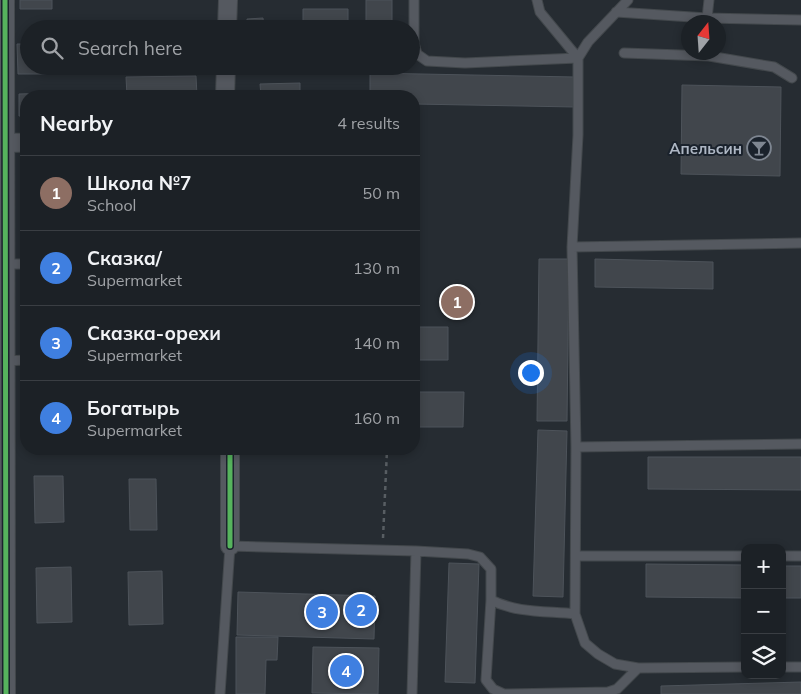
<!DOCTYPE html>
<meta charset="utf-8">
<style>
body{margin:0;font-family:Mulish,sans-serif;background:#25292e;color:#f1f3f6}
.controls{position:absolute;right:15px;bottom:15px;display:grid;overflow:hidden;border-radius:10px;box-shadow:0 2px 8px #0003}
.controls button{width:45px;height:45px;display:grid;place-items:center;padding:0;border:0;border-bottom:1px solid #3a3e43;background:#1c2126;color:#f1f3f6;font:25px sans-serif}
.compass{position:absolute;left:681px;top:15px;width:45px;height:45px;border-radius:50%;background:#1c2126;box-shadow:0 2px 8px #0003;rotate:17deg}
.you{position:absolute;left:530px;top:372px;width:18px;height:18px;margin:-12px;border:4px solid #fff;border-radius:50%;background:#1a73e8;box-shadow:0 0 0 8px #1a73e833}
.badge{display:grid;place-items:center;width:32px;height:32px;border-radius:50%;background:#db2777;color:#fff;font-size:16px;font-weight:700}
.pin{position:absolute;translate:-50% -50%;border:2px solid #fff;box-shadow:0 1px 5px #0006}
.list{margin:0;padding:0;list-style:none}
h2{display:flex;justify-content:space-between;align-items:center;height:65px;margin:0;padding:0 20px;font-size:21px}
h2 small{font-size:16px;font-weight:400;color:#a0a3a7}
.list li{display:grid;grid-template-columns:32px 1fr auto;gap:15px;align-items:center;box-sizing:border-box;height:75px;padding:0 20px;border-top:1px solid #3a3e43}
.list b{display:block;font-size:19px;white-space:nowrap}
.list p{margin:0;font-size:16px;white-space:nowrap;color:#a0a3a7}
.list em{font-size:16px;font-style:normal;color:#a0a3a7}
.icon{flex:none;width:28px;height:28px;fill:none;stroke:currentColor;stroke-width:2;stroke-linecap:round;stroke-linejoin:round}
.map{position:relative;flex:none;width:801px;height:694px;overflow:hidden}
.search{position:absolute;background:#1c2126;box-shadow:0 2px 8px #0003;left:20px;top:20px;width:400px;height:55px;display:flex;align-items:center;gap:12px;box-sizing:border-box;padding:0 18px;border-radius:28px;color:#a0a3a7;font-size:19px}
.panel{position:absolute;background:#1c2126;box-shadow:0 2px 8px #0003;left:20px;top:90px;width:400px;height:365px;border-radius:20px}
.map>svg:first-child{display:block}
</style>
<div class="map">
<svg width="801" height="694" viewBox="0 0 801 694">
<rect width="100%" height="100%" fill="#262c32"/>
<path fill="#41464c" stroke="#4d535a" d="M20 0H52V9H20Z
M366 0H392V29H366Z
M303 9H348V29H303Z
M263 18 264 29H247V19Z
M17 44H29V66H48V74H18Z
M370 73 575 77V107L414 104V96H370Z
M196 76 197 96H127L126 77Z
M300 83V96H261L260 84Z
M682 85 781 87 780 176 681 174Z
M54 93V96H26V116H19V94Z
M539 259H569L567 421H537Z
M595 259 713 262V289L595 287Z
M414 327H448V360H414Z
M414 392H464L463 427H414Z
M538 430 567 431 563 597 533 596Z
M648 457H801V490L648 489Z
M34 476H63L64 522 35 523Z
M129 479H156L157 530H130Z
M449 563 479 564 475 683 445 682Z
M646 564 745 565V598L646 597Z
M782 566H801V598H782Z
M71 567 72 622 37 623 36 568Z
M162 571 163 624 129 625 128 572Z
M238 592 375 596 374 639 237 635Z
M236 637H278L277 660H266L265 694H236Z
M313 647 379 648 378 694 312 693Z
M801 682V694H661V686Z"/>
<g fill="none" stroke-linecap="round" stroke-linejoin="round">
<g stroke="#43484c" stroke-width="11">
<path id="lane" d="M414 0V43L417 54 427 61 465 63 578 58 588 42 628 0
M537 0 540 12 578 58V135L572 247 576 447 575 614 585 643 598 654 615 664 638 668 745 667
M616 12 707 18 801 20
M707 18 709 0
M624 53 709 56V52
M709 56 774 67 792 78
M572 247 801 243
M5 264H26
M5 361 26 360
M576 447 801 444
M416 551 468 554 480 557 491 569V600C516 613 547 611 575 614
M576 556H745
M782 556H801
M491 600 486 680 493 689 504 694 608 692 617 689 638 668
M782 667H801
M220 694 230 546 416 551 412 694"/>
</g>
<g stroke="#43484c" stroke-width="20">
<path id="street" d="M5 0 6 694
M227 29 228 0
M225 96 226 66
M0 142 26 143
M230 546V449"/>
</g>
<path stroke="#585e63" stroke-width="2.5" stroke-dasharray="4 4" stroke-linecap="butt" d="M383 538 387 450"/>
<use href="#lane" stroke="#555960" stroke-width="9"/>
<use href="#street" stroke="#555960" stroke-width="18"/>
<g stroke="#1a222c" stroke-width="8">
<path id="cycleway" d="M5 0 6 694
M230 546V449"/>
</g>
<use href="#cycleway" stroke="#56b35d" stroke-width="5"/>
</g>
<defs>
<g id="bar-ring" transform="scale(1.25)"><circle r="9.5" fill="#1a222c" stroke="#7e8691" stroke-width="1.5"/><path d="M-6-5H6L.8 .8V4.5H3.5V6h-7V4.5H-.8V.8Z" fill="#7e8691"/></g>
</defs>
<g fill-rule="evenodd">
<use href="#bar-ring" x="759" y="148"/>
</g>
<g text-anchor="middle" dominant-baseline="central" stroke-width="4" stroke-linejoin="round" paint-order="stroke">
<g font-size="15" font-weight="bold" fill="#aeb7c4" stroke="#1a222c" text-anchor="end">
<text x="742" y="148">Апельсин</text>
</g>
</g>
</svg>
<div class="controls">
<button>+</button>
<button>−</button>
<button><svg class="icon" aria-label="layers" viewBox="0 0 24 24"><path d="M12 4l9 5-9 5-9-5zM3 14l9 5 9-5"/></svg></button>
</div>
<svg class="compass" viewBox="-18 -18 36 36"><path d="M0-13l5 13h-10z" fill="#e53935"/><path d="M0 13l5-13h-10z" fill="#a0a3a7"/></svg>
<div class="you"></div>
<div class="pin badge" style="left:457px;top:302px;background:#8d6e63">1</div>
<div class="pin badge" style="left:361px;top:610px;background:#3f7fe0">2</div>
<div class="pin badge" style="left:322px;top:612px;background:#3f7fe0">3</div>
<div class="pin badge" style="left:346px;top:671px;background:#3f7fe0">4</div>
<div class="search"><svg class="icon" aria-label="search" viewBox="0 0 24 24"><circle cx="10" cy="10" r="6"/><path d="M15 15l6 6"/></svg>Search here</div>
<section class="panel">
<h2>Nearby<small>4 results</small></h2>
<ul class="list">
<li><span class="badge" style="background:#8d6e63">1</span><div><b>Школа №7</b><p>School</p></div><em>50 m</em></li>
<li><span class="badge" style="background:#3f7fe0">2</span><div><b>Сказка/</b><p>Supermarket</p></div><em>130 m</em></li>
<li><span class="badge" style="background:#3f7fe0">3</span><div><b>Сказка-орехи</b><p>Supermarket</p></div><em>140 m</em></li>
<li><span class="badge" style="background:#3f7fe0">4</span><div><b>Богатырь</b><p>Supermarket</p></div><em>160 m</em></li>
</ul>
</section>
</div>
